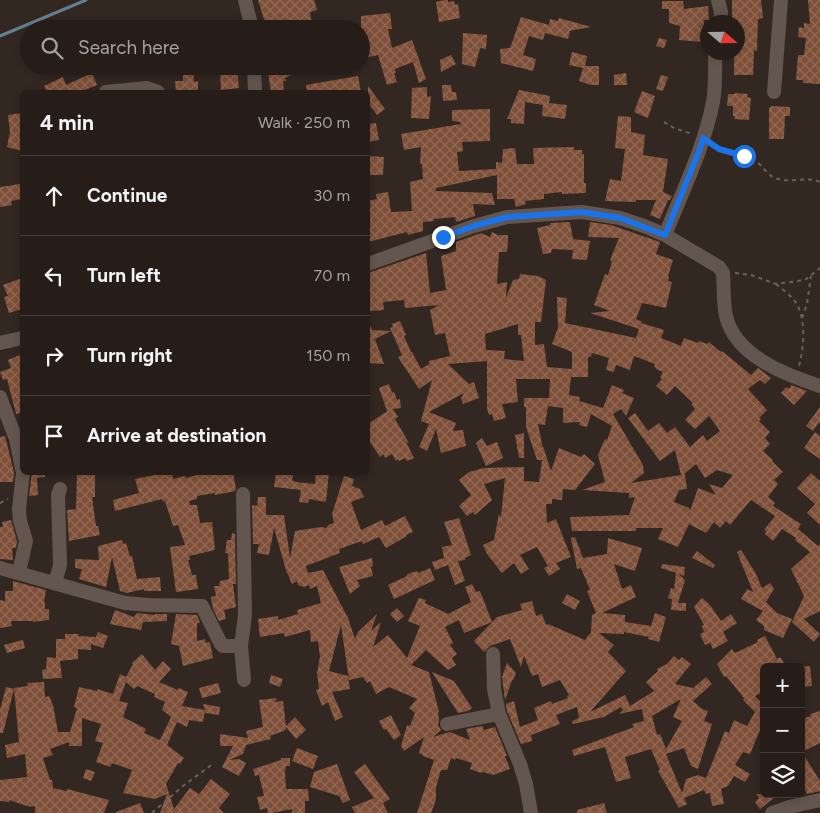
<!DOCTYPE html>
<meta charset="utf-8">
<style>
body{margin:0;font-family:Figtree,sans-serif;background:#322a26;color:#f1f3f6}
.controls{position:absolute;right:15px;bottom:15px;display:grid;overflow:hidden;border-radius:8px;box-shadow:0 2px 8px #0003}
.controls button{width:45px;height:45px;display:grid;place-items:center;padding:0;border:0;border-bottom:1px solid #423b38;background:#261d19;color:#f1f3f6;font:25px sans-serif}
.compass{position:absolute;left:700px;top:15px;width:45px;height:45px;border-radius:50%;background:#261d19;box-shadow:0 2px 8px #0003;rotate:110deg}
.stop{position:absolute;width:15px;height:15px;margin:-11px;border:4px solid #1a73e8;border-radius:50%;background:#fff}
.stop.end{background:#1a73e8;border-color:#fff;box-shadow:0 1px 5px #0008}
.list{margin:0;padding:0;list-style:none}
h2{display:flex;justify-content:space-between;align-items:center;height:65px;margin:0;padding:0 20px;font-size:21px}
h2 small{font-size:16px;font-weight:400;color:#a4a2a2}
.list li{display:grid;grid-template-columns:32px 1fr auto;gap:15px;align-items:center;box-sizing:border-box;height:80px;padding:0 20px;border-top:1px solid #423b38}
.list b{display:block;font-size:19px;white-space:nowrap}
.list em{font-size:16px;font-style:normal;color:#a4a2a2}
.icon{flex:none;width:28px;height:28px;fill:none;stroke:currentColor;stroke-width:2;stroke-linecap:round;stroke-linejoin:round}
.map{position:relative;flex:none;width:820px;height:813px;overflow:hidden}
.search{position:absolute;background:#261d19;box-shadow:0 2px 8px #0003;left:20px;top:20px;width:350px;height:55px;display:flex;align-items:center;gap:12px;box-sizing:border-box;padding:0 18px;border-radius:28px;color:#a4a2a2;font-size:19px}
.panel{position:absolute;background:#261d19;box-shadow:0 2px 8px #0003;left:20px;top:90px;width:350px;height:385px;border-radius:8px}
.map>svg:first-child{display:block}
</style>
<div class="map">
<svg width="820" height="813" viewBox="0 0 820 813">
<defs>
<pattern id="building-cross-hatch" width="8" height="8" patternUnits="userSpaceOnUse" patternTransform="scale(1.25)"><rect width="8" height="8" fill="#7f5039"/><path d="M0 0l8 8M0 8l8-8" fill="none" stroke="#916955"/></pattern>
</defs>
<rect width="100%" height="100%" fill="#332721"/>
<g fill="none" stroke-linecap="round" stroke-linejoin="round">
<path stroke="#627f94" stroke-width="3" d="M0 36 86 0"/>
</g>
<path fill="url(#building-cross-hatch)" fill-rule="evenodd" d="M258 0H314L317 10 310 12 313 29H267Z
M444 0H448V2L454 1 455 5 458 4 460 18 439 22 436 2Z
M732 0H761L763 18 758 19 757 51 754 50 753 75H734V54H738V20H732Z
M808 0H820V84L803 83V80H796L798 55H804L806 38 798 37 799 27 804 28V23L810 24Z
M662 1H683L684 9 708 6 709 20H704L703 42 679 40 680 26 669 23V9H662Z
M390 13 392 29H388L392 48 412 40 426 79 419 83 413 62 395 69 396 73H394L397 82 387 85 378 55 361 59V16Z
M521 17 549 25 550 19 558 21 559 18 591 27 569 31 570 32 568 39 545 33 543 40 529 36 523 55 536 59 533 71 501 63 500 49 510 48Z
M463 33 487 35 486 49 480 48 475 67 462 64Z
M659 38 667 40 664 48 656 46Z
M572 52 587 56 585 66H599V85H591L579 81 583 68 569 65Z
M451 55 456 64 441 72 440 60Z
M193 66 194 82 198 81V92H176L175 81H183V67Z
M267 66H310L285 78 286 81H283L284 92H271Z
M237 70 239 88 221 90 220 71Z
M92 73 97 85 80 92H47L44 86 63 77 66 85Z
M626 73 627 85H614V75Z
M661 75 668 77 663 91 656 89Z
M358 76 361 92H307L306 85Z
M442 85H451L452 92H456L457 100 443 101Z
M368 86 385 109 377 115 368 103Z
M427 87V97L431 96 429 119 411 118 412 88Z
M519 90 550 96 549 103 567 105 565 119 542 116 543 105 525 102 524 124 511 123V119H507Z
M642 91 655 96 648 118 634 112Z
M735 93 748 94 747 97 751 98 749 120 734 119 735 116H733V106H727L728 94H735Z
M771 106 790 107V116H785L784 139H769V108Z
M490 109V141L462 142 463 151 457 152 459 171 496 169V162L502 163 503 149 515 148 517 164H534L533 148 574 147V150H582V154H584V183H586V193L562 194V192L544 194V199L525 201 526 204 516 207 514 199H497V175L436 188V191L492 193 495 205 473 204 475 216 456 222 455 217 434 219V221L423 222V231L408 235 407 232 368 242V218L369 217 368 201 377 199 376 194 388 192 391 212 412 211 410 182 423 179 422 164H420L421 147 404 150 401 134 461 124 460 122 452 121V110Z
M22 113V151L7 147 10 132 8 115Z
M618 116 631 117V132L645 135 643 155 668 159 663 192 672 196 670 200H668L660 219 650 215 656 200H636V202L605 201 610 179 621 181 625 149 615 148Z
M376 123 379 140 368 142V124Z
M368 156 384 157 383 175H368Z
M20 184 22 199 11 201 12 205 0 207V187Z
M570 222 573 239 590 241 587 260 572 259 573 250 552 249 551 253 543 254 537 228 550 225V223Z
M590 222 611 225 660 242 656 254 673 260 668 276 669 277 668 281 672 282 666 308 642 303 636 319 642 322 641 323 664 330 661 338 681 346 684 338 698 343 699 341 707 344 709 342 721 352 722 351 751 375 758 368 771 378 765 384 760 380 748 389 767 410 759 418 761 419 759 421 770 432 765 438 770 444 763 451 773 460 772 461 783 472 774 480 778 484 768 497 775 503 773 506 801 524 798 529 818 546 820 544V611L804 619 820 634 814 642 792 622 804 596 791 569 810 552 795 540 796 538 782 529 773 541 765 534 766 531 764 530 775 516 751 500 730 525 726 521 720 528 714 522 706 533 689 524 678 547 658 539 663 528H636V531H572L570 517 629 515 635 497 629 498V493L582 490 605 482 598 455 605 439 607 440 612 426 591 414 587 427 579 425 580 422 563 423V408L548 406 545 425 538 424 543 449V446L551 471 559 448 581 457 584 454 595 464 575 490 563 489 562 500 552 499V504H546L547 523 556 519 571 557 556 563 560 569 549 576 544 568 548 566 537 547 520 555 529 569 521 574 514 563 502 573 487 554 483 545 494 540 499 514 501 517 505 478 484 484 492 500 475 515 473 512 467 516 459 506 471 495 459 480 469 472 484 468 524 467V481L539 482 542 460H537L526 427V407H524V398H549L550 379H516L518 402 502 404 506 418 494 421 492 414 489 415 487 409V361L448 364 469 384 474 382 479 398 463 404 461 398 464 393 429 412 456 423 453 431 463 430 466 446 441 453 436 429 427 451 419 447 429 424 421 421 432 380 419 389 398 357 402 355 390 328 393 327 392 324 400 321 406 335 404 336 411 352H412L421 369 429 364V361L450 356 445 333 435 335 430 310 439 305 405 308 404 300 383 302 384 310 370 311 368 273 426 253 430 293 446 290 441 256 456 251V242L481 233 490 237 492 232 498 235H508V243L506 244H508L507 252H499L497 284 507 282 506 298 513 280 519 279 520 274 538 276 546 280 541 322H535V345L544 344 547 367 572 369V352L552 344 558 328 557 297 567 298 565 323 636 338 639 329 590 313 610 311 594 305 605 274 608 275 612 261 610 260 619 238 588 237ZM518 324V335H521L524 361 504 359 505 351 486 350 485 334ZM592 353 609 358 606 370 614 372 616 365 630 370 634 356 655 364 654 367 657 368 656 369 663 372 660 377 662 379 656 386 667 395 675 386 693 403 691 404 695 409 685 420 695 429 709 416 720 431 707 441 703 435 690 447 675 427 667 433 659 423 648 431 635 413 628 418 660 461 675 450 681 475 631 483 644 473 643 465 613 414 621 409 626 416 634 398 622 393 624 390 612 385 603 408 579 401 580 397 569 395 571 377H588V357H591ZM696 464 705 478 717 470 733 475 722 488 709 484 716 495 698 488 690 511 689 508 674 502 679 490 687 489 685 474 683 475Z
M22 278V309L9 313 4 297 8 296 3 285Z
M368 320 372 330 391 331 375 339 384 364 368 363Z
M22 354V413L16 414 7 379 3 380 0 372 11 368 8 360Z
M389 384 392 393 394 392 397 400 400 399 401 408 393 409 398 417 395 419 409 443 406 442 414 458 407 461 405 458 399 461 398 459 396 461 392 454 385 458 384 454 380 457 368 439V424L389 410 387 411 379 388Z
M791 385 807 391 794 405 781 393 786 387 789 389Z
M820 407V421L813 431 806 426Z
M815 432 820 436V459L804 448Z
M524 433V458H519L515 435Z
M5 436 14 472 13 482H0V437Z
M482 438 487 446 497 442 503 458 486 466 476 443Z
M32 472H45V477L37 478 38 495 29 496Z
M77 472H95V497H92L96 526H98L100 535 69 541 67 510 76 509Z
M154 472H172L173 479 185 476 186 478 208 472H233L236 489 235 491 215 495V493L197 496V499L189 501 190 505H197L200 523 212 522 215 550 189 556 190 560H188L192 575H196L198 589 176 592 170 547 185 545 178 525 173 526 165 501 163 502 162 499 115 511 113 500 139 493 135 479 155 475Z
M316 472H329L326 502 309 499 308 503 299 502 301 490 274 487 276 473 293 475 292 480 296 482 315 484Z
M811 473 820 481V525L807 513 815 504 797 488Z
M344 476 354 479 352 486 360 489 364 497 351 502 361 530 382 520 385 526 405 516 413 532 406 535 407 536 386 548 379 537 363 544 362 541 339 549 340 553 306 566 308 573 323 570 348 618 355 639 358 632 377 614 371 631 381 622 373 647 388 635 407 658 420 626 408 621 419 598 426 600 425 603 448 614 471 602 465 587 472 584 476 592 480 591 492 622 464 633 459 620 445 627 453 643 450 645 457 654 452 658 456 665 448 670 426 650 411 665 429 672 439 712H438L439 720 438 725 441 730 433 737 450 732 470 740 466 729 482 726 484 730 495 727 507 756H505L510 769 493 775 483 772 481 773 470 769 472 763 456 758 455 760 451 758 447 770H441L436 787V800L431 813H417L434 760 423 756V755L419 753 424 737 404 751 401 746 407 725 410 726 415 713 409 708 417 699 389 687 376 694 370 681 367 683 363 677 349 680 341 625 329 671 348 676 350 689 332 692 343 717 335 721 328 702 322 706 316 690 319 689 317 673 320 657 318 641 311 642 310 630 285 637 284 633 260 637 258 619 278 616V620L298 614 297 610 321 603 317 586 310 589 309 585 304 587 298 585 297 581 292 584 286 570 274 528 269 555 257 553 259 544H253L252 505 257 506 258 497H266V515H284L290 558 295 531 321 527 327 528 328 525 334 523 332 514Z
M459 518 471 555 465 558V560L458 561 465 581 455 585 448 565 435 570 432 562 444 558 442 547 452 545 444 522Z
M11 520 17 541 16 548H12L13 560 0 559V527H3L2 522Z
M232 533 235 534 236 584H233L236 607 224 610 226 619 219 621 213 609 211 597 216 596 214 586H219L220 581 229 579 228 553H225L227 540H231Z
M575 537 583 558 607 554 608 538 642 548 635 571 614 564 622 589 631 585 636 597 602 613 625 615V622L651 626 655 613 666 617 659 642 648 639 649 637 624 632V634L599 633 614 645 608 652 626 671 590 712 625 695 630 706 654 691 646 682 658 671 657 669 667 664 674 656 679 660 682 657 691 664 675 684 693 688 706 677 712 684 693 701 702 709 708 711 704 721 712 724 698 769 691 766 684 748 666 754 682 793 686 779 698 775 706 778 725 731 729 733 734 720 747 726 755 712 743 700 744 698 726 676 724 677 717 664 732 649 735 653 758 642 757 640 765 636 777 659 780 657 785 664 781 667H764V691L755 696 764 705V732L760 730 750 754 743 752 735 765 750 774 745 782 734 776 728 786 721 789 724 804 712 806 710 793 706 794 704 790 684 798 687 804 679 808 658 771 660 770 651 749 625 757 631 778 616 782 605 747 574 756 572 750 634 727 632 724 644 721 642 709 619 714 623 710 621 707 604 717 573 724 572 721 579 718 577 707 556 715 560 724 531 735 532 741 521 744 507 711 506 704 514 701 520 727 538 720 534 708 551 701 552 704 568 698 567 696 569 695 560 680 542 687 538 674 532 676 524 656 521 667 510 639 490 646 484 652 474 641 497 617 522 610 520 604 532 601 536 616 542 614 546 625 548 624 585 640 591 632 592 615 596 613 587 591 590 590 581 568 577 569 571 538ZM681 699 673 717 682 721 666 749 660 734 657 735 652 716Z
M122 540 123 544 126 543 130 556H132L137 579 160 577 161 591H144V589L127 593 120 591 112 557 106 587 79 579 82 569 75 568V559L99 560 98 546Z
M741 550 755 572 762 588 770 583 774 589 766 602 777 613 792 619 783 638 764 630V626L756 620 763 611 741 599 747 589 753 592 737 552Z
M697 551 715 565 713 568 692 558Z
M372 558 373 566 371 567 373 576 357 580 360 586 350 594 339 567Z
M662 564 685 567 684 576 679 574 685 580 678 603H686V611L671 610 672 599 668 598 671 588 674 589 676 573 661 568Z
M430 568 435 580 394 599 388 585 407 576V574L417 571 418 573Z
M13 581 46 590 44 602H45V609H49V620L33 622V621H11L12 626 0 628V600L5 601V591H13Z
M567 594 580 601 575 610 562 603Z
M702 598 710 605 721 621 731 614 737 623 723 632 728 641 713 649 710 643 705 645 700 634 704 632 702 626 704 625 694 607Z
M397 608 404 616 397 622 390 614Z
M115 610 134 617 137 613 155 615V614H167V621L143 622 141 630 110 624Z
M176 614 197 615 200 623H197V641L205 639 206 643 210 642 213 658 183 666 179 646 171 644Z
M98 632 108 636 103 648 91 644V650L78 649V659L60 661 62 678 43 679 42 670 46 669 47 657 56 658V639H65V634H79L78 636 96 637Z
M23 640 25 648 7 653 4 645Z
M142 654 155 670 163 661 171 669 159 682 178 690 179 688 188 692 182 706 205 710 203 704 220 707 219 715 205 713V711L203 722 189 720 187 727 177 722 167 745 184 758 180 764 178 763 166 784 174 809 190 788 199 794 211 779 230 794 219 808 224 813H160L167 794 155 799 123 793 132 770 112 763 110 767 96 762 103 743 95 741 101 724 82 718V746H69V742L50 749 53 755 43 758 50 780H52L53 788 66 791 67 789 109 800 104 813H35V806L30 807 9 800V802L0 801V780L27 777 25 754 7 758 5 745 19 742 14 688 28 686 27 683 44 682 45 697 49 696 53 705 58 732H70L77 708 74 707 79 687 97 691V689L113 694 120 674 126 677 133 664 132 663ZM126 682 134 689 137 686 155 694 154 697 165 702 162 710 171 717 160 740 144 733 146 729 123 717 128 703 119 701Z
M507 663 516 673 513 680H512L505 700 502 677Z
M810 666 812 686 801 687V667Z
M432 672 454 681 472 708 468 711 458 713Z
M271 675 283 679 280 687 269 683Z
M218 683 221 693 202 698 199 688Z
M6 687 14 689 3 733H0V710Z
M277 698 275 702 283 701 286 726 295 717 306 730 296 739 286 727V730L270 736 271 739 246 745 243 754 229 760 239 759 246 763 239 776 222 767 233 746H220V734L248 738 246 731 263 727 259 700Z
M820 711V743L802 752 820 781V791L807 794 801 782V719L811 716 810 714Z
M391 715 401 735 394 740 386 729 384 730 379 721Z
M297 748 318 756 313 769 292 761Z
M281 758H290V766H286L285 771 286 789H308L309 801H305V813H292V809L272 813H268L267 808 260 810 257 797 264 796 259 775 255 776 253 769 281 760Z
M337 764 350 800 343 803 339 796 310 787 314 772Z
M365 764 390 799 383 803 388 813H355L352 807 374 798 354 772Z
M86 769 95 772 91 781 83 778Z
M756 794H779L760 809 755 802 759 798Z
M140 803 144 813H116V812Z
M604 803 607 813H577V810Z"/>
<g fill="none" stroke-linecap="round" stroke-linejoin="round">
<path stroke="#6b605a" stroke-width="2" stroke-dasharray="4 4" stroke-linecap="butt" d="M664 122 674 128 692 134
M714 145C726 153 741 153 754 160 763 165 768 177 778 179 791 183 807 176 820 182
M735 273 751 275 776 284 805 280 820 268
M776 284C782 289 789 294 794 300 807 317 804 347 799 366
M802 318 807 304 811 276
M0 503 8 499
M152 813 183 786 214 763"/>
<path stroke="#63564f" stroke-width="14" d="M245 0 252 29
M718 0 721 12 720 22
M254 66 255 92
M106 92 147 88 158 92
M774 92 781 0
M665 235C682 192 704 148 713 102 716 86 715 69 715 52
M368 264 474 226 507 217 582 212 620 218 644 226 665 235 719 267 723 273C724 287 723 303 726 316 735 356 786 375 820 386
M0 343 22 338
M0 397 16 439 22 469
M243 494 245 615 241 646 244 680
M0 568 125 603 149 605 202 606 221 644 223 646H241
M19 572 26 541 20 521 19 509 23 472
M55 583 60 565 58 495 60 489
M493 654 494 689 499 714
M447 724 499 714 520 764 526 784 531 813
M772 813 789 807 820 800"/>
</g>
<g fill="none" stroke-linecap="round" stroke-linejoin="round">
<path stroke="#1a73e8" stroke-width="6" d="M443 237 474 226 507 217 582 212 620 218 665 235 701 146 703 138 719 149 744 156"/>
</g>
</svg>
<div class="controls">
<button>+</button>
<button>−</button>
<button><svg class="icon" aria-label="layers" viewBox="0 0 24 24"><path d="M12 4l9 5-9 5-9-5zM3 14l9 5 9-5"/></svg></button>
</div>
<svg class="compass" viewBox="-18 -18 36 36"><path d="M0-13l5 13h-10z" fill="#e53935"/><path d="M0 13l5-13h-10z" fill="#a4a2a2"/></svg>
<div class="stop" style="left:744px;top:156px"></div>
<div class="stop end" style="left:443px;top:237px"></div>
<div class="search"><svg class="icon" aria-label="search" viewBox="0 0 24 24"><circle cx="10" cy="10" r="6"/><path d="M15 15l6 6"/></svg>Search here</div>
<section class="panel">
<h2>4 min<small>Walk · 250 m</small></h2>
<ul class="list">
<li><svg class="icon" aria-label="ahead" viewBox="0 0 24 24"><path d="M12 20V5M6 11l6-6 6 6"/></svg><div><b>Continue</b></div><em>30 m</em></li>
<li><svg class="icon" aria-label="left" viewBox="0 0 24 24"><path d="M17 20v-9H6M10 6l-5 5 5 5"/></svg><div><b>Turn left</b></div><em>70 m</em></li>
<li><svg class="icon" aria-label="right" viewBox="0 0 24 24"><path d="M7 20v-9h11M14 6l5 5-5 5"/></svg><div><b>Turn right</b></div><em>150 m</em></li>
<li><svg class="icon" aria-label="arrive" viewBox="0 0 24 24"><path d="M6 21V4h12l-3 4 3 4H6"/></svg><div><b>Arrive at destination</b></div></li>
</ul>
</section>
</div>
